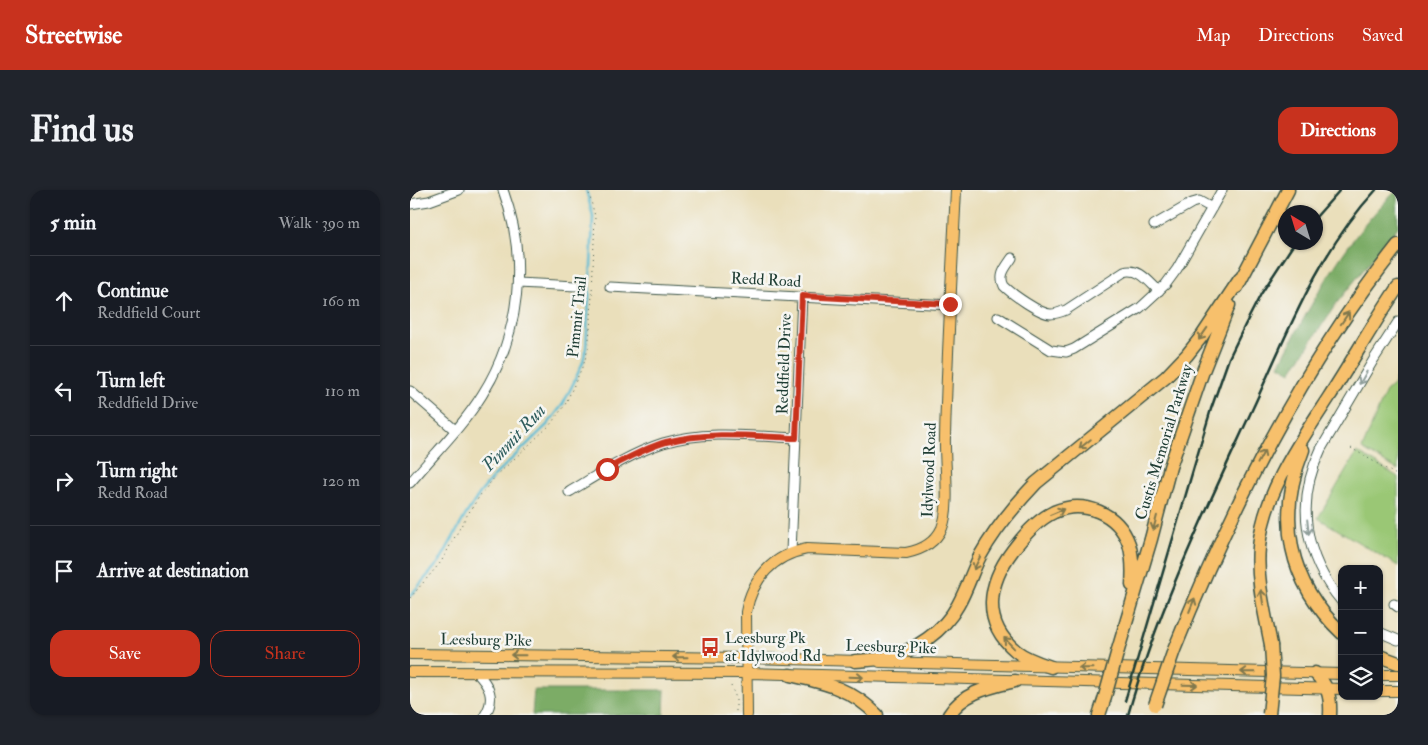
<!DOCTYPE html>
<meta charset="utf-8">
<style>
body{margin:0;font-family:"IM FELL Double Pica",serif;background:#20242c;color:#f1f3f6}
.controls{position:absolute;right:15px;bottom:15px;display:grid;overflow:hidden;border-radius:10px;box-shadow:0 1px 4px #0004}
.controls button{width:45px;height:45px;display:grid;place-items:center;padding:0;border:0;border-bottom:1px solid #363941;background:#171b24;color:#f1f3f6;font:25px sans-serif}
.compass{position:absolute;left:868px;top:15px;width:45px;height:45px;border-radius:50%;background:#171b24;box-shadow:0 1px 4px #0004;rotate:322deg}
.stop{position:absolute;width:15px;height:15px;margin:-11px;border:4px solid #c8321e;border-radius:50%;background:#fff}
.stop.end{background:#c8321e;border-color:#fff;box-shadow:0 1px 5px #0008}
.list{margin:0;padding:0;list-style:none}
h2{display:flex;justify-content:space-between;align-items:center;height:65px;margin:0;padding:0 20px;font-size:21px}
h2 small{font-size:16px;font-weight:400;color:#9ea1a6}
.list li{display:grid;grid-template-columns:32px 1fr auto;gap:15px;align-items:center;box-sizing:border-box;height:90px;padding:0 20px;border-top:1px solid #363941}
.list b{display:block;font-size:19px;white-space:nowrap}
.list p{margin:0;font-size:16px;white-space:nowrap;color:#9ea1a6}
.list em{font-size:16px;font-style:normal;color:#9ea1a6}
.actions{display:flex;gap:10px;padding:15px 20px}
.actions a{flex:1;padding:11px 0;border:1px solid #c8321e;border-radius:15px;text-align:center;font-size:18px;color:#c8321e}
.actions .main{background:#c8321e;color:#fff}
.icon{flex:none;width:28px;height:28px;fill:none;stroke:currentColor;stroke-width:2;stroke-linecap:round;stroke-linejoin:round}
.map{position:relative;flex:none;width:988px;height:525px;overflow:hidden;border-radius:15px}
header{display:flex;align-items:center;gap:30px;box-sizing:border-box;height:70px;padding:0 25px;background:#c8321e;color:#fff}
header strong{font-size:24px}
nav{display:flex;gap:28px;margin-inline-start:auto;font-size:18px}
.intro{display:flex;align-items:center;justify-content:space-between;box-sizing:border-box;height:120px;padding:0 30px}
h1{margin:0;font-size:35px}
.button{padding:12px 22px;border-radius:15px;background:#c8321e;color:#fff;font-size:18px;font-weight:700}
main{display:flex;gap:30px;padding:0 30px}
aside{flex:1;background:#171b24;border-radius:15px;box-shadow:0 1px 4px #0004}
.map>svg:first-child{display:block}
</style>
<header>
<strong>Streetwise</strong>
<nav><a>Map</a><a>Directions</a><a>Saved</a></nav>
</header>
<div class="intro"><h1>Find us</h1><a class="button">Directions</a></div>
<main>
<aside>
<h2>5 min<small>Walk · 390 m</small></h2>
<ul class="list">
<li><svg class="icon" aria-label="ahead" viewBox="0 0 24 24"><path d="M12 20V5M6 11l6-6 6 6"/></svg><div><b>Continue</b><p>Reddfield Court</p></div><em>160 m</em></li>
<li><svg class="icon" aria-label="left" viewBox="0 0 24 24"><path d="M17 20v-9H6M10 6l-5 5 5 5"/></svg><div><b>Turn left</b><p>Reddfield Drive</p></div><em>110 m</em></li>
<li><svg class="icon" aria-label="right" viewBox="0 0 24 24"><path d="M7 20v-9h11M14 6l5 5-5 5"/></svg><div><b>Turn right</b><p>Redd Road</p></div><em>120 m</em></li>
<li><svg class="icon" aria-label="arrive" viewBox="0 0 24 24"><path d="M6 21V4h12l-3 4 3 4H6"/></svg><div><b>Arrive at destination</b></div></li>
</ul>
<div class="actions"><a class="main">Save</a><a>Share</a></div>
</aside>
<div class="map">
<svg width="988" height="525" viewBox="0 0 988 525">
<rect width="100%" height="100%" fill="#f6f6f2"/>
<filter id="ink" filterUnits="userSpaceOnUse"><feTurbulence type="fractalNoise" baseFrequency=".02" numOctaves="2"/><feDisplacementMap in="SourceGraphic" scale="10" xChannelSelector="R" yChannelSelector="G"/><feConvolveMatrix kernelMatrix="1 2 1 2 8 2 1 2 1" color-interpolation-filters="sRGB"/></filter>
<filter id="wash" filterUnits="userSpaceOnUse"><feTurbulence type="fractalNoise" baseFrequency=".0096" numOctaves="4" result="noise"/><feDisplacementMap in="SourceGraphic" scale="20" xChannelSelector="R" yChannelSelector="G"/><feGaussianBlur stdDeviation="1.12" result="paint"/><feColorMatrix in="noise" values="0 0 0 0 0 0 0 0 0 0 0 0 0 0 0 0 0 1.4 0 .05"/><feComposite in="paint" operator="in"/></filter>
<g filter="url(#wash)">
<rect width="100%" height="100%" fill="#eadfbb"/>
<path fill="#9ac775" stroke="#5c8254" d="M988 185V280L952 259 976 201 983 195Z
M947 262 988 287V376L908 328Z"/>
<path fill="#7bac66" stroke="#4d744d" d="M987 0 988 37 926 114 881 182 869 175C902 112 935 49 987 0Z
M124 500H255L254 525H122Z"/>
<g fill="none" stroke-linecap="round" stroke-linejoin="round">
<path stroke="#56bbd4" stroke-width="2.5" d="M0 406 30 371 55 326 70 303 84 286 138 234 153 214 164 192 173 172 176 158 181 76 183 26 176 0"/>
</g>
</g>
<g filter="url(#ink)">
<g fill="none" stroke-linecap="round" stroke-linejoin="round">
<g stroke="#3d5548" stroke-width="11">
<path id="minor" d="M0 14 19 11 49 0
M744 35 782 13 789 11 802 18
M602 68C596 77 588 85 594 96 602 104 630 124 641 124 646 124 651 122 656 120L714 82C729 77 739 92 749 101
M108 93 166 96
M200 97 540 115
M588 127 641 160 656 162 664 159 730 118 756 94 767 79 812 0
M0 201 45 240
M0 293C24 264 52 237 72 205 111 143 118 68 93 0
M159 302C189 284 219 264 253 253 295 240 343 246 386 248
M381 362 392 106
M932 412C894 367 885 312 911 259L964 169 988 132
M984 414 988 417
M969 442 988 450
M66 482C79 495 86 508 75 525"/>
</g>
<g stroke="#3d5548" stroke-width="12">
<path id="major" d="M0 464 337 468 451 471
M470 472 932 484
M0 482 337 483 932 499
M969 485H988
M969 501H988
M337 525 336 422C342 389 363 365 397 359L496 363C512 360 525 353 532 338 541 316 534 271 535 247 537 164 542 82 546 0"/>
</g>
<g stroke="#3d5548" stroke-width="15">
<path id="highway" d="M827 97 878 0
M893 260C866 328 878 392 932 443
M861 455C855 423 846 390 849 357 854 302 890 252 919 207 943 170 964 132 988 97
M708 460 741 349 760 277 793 181 819 115
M764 460C822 316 892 176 988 55
M969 466 988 473
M445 471C455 470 466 470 476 468 505 461 534 441 548 415 557 399 562 382 570 366 585 339 605 315 626 293L756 187 777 165 792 146 830 89
M641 477C629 473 616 469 606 461 571 432 578 393 603 360 614 345 627 330 644 322 674 309 708 323 719 354 723 367 723 381 722 395
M905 483C918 496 921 507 920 525
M380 485C415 493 441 498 467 525
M539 525C553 502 581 497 605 491
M689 525 694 510"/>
</g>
<path stroke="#3d5548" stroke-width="1" stroke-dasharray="1 4" stroke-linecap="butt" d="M941 258 988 286
M0 408 31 372 56 327 71 304 85 287 140 235 155 215 174 173 178 159 181 129 185 26 178 0
M321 496 326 508V525"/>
<use href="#minor" stroke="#fff" stroke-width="9"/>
<use href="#major" stroke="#f7c06c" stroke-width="10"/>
<use href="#highway" stroke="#f7c06c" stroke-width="12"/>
<path stroke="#1f3d34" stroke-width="2.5" d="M906 27 930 0
M715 511 801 219 819 168 835 135 851 104 885 52
M718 525C748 419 796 320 842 220 877 144 908 62 966 0"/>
<g stroke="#3d5548" stroke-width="15" stroke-linecap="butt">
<path id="highway-bridge" d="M694 510 708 460
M745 515 764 460
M859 524 863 486 861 455"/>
</g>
<use href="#highway-bridge" stroke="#f7c06c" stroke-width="12"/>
</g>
<defs><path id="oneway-shaft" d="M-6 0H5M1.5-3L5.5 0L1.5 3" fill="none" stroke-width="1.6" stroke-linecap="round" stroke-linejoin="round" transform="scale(1.25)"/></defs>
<g stroke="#80784d">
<use href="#oneway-shaft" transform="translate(935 128) rotate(-56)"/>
<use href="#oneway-shaft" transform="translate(793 144) rotate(125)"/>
<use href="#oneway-shaft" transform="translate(675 254) rotate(141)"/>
<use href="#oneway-shaft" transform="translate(851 267) rotate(-62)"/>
<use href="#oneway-shaft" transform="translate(647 322) rotate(-23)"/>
<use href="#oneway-shaft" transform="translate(745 333) rotate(105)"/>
<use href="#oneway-shaft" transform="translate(567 373) rotate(116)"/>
<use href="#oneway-shaft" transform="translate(852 407) rotate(-99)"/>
<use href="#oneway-shaft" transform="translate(782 415) rotate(-68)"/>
<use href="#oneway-shaft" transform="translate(599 453) rotate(-133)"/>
<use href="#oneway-shaft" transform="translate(108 465) rotate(-179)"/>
<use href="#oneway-shaft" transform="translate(270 467) rotate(-179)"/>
<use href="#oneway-shaft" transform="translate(676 478) rotate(-179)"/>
<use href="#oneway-shaft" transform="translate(838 482) rotate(-179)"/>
<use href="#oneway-shaft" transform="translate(446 487) rotate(2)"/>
<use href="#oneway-shaft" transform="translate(780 495) rotate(1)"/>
</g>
<g stroke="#8f9e9a">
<use href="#oneway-shaft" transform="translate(953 188) rotate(120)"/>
<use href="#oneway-shaft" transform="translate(898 337) rotate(84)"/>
</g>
</g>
<g fill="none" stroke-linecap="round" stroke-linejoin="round" filter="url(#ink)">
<path stroke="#c8321e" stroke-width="6" d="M197 279C216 269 235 258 256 252 298 241 343 246 386 248L392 106 540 114"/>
</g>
<defs>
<g id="bus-bare" transform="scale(1.5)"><path d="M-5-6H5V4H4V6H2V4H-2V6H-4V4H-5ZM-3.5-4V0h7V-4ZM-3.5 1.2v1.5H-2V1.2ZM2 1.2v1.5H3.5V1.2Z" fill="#c8321e" stroke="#f6f6f2" stroke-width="2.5" paint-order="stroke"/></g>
</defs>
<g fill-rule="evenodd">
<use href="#bus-bare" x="300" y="457"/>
</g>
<g text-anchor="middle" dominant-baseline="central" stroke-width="5" stroke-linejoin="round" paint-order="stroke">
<g font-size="16" fill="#1f3d34" stroke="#f6f6f2">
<text transform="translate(356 90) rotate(3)">Redd Road</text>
<text transform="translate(167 127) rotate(-84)">Pimmit Trail</text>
<text transform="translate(374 174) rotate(-88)">Reddfield Drive</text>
<text transform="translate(754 252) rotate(-73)">Custis Memorial Parkway</text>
<text transform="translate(519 280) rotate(-88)">Idylwood Road</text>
<text transform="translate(76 450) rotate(1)">Leesburg Pike</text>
<text transform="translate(481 457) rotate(2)">Leesburg Pike</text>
</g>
<g font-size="16" fill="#1f3d34" stroke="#f6f6f2" text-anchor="start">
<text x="315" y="448">Leesburg Pk<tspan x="315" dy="18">at Idylwood Rd</tspan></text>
</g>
<g font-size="18" font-style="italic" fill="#2d5c5c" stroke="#f6f6f2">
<text transform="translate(104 248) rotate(-47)">Pimmit Run</text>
</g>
</g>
</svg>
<div class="controls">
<button>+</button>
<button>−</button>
<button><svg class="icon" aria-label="layers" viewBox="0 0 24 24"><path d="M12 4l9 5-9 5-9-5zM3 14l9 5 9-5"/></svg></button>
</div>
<svg class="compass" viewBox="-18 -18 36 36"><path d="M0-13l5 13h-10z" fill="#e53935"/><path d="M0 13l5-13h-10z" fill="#9ea1a6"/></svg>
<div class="stop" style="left:197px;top:279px"></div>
<div class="stop end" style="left:540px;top:114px"></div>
</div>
</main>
